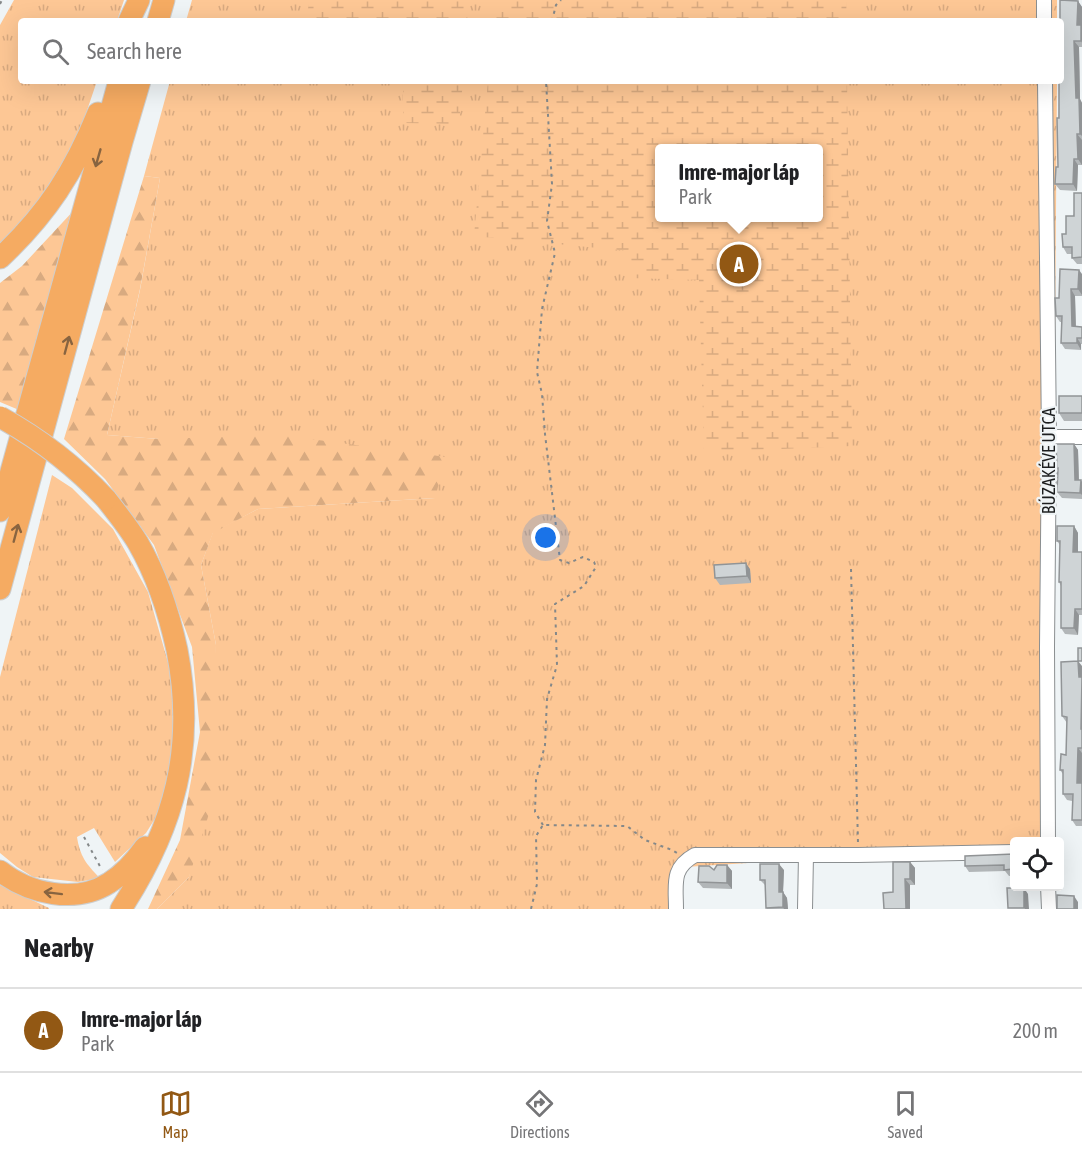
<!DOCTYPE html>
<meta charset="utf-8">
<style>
body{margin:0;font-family:"Asap Condensed",sans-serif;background:#f6f6f6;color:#202124}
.controls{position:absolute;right:18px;bottom:18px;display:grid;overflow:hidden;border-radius:6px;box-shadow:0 6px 24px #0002}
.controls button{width:54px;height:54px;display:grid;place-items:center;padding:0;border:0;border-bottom:2px solid #e0e0e0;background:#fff;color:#202124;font:30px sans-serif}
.you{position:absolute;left:546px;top:538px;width:21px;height:21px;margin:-15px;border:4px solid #fff;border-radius:50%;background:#1a73e8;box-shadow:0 0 0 9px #1a73e833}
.badge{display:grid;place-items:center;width:39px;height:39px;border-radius:50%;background:#925814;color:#fff;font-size:20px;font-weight:700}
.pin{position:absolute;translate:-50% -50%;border:3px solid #fff;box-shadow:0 2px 6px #0006}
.popup{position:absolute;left:655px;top:144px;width:168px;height:78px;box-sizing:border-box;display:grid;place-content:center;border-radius:6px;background:#fff;filter:drop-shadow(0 2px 4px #0005);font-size:20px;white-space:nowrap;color:#757577}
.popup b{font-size:22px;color:#202124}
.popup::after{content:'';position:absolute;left:50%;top:100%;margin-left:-12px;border:12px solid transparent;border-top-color:#fff}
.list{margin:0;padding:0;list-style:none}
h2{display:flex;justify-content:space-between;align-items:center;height:78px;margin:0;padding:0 24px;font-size:26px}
h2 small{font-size:20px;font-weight:400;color:#757577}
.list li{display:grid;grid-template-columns:39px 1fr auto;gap:18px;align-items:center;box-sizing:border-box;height:84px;padding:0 24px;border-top:2px solid #e0e0e0}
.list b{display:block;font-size:22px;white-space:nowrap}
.list p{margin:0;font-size:20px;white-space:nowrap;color:#757577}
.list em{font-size:20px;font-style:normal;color:#757577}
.icon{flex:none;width:33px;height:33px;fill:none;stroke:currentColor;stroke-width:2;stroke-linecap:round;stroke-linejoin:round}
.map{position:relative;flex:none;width:1082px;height:909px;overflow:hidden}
.search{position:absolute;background:#fff;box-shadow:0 6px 24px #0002;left:18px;right:18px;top:18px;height:66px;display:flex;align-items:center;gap:15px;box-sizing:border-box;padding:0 21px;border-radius:6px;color:#757577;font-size:22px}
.sheet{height:162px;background:#fff}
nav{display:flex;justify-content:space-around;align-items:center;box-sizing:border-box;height:84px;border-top:2px solid #e0e0e0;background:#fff;font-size:16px;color:#757577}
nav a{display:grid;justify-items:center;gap:3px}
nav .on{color:#925814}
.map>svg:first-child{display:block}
</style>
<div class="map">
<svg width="1082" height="909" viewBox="0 0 1082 909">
<defs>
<pattern id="grass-tufts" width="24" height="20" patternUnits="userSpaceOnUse" patternTransform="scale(1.5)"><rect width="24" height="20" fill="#fdc795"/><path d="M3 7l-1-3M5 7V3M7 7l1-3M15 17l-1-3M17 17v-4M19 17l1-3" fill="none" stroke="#d8aa80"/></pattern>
<pattern id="forest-firs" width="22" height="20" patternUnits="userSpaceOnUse" patternTransform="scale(1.5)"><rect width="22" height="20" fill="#fdc795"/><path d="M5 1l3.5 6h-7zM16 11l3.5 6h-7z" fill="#d8aa80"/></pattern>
<pattern id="wetland-marsh" width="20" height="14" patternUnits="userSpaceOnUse" patternTransform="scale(1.5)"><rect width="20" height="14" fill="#fdc795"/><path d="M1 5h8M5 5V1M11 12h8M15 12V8" fill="none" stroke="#d8aa80"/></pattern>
</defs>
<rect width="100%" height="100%" fill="#eff4f6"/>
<path fill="url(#grass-tufts)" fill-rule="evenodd" d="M14 0H124L117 21H21V81H97L81 128 51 188 0 247V25Z
M192 0H1057V21H186Z
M170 81H1057L1054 474 1053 841 1014 842V860L959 861H780L685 867 681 876 682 909H157L189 877 216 645 201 565 213 532 258 509 435 498 159 439 107 435 140 290 160 178 144 176ZM660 148H819V218H660Z
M52 475 72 488 113 529 148 592 171 673 174 749 166 801 146 833 115 862 94 828 77 837C80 856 86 864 100 878L78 882 33 877 17 867 0 853V677Z
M0 885 49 908V909H0Z"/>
<path fill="url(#forest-firs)" d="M144 176 160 178 140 289 107 435 159 439 280 435 446 457 435 498 258 509 213 533 201 565 216 645 213 801 189 877 157 909H148L180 840 200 732 192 647 154 545 105 479 64 439Z
M76 208 19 410 0 402V283L22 266Z"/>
<path fill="url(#wetland-marsh)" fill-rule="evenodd" d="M310 0H469L467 21H305Z
M495 0H846L847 21H493Z
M403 81H463L459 124 403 123Z
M488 81H847L852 446 704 452 699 280 629 278V251L474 236ZM819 148V218H660V148Z"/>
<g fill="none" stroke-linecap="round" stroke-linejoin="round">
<g stroke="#8b8f91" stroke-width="16">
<path id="minor" d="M1044 0V21
M1045 81 1049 437 1047 647 1048 842
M1049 437H1082
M1048 886 1049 909
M676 909C676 884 671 868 695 855H858L1014 852
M805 909 806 855"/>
</g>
<g stroke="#cdcece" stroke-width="23">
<path id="highway" d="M129 21 139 0
M158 21 164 0
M0 258C47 214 74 172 98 113
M106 499C117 513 129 528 138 543 157 576 169 613 177 650 196 748 175 826 121 909
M0 511 119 81
M0 589 122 142 140 81
M0 871C29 894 76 904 109 883 124 874 135 861 145 847"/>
</g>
<path stroke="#848889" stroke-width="2" stroke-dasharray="3 4.5" stroke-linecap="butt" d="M0 4 2 0
M552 21 556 5 561 0
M851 569 858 843
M543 825 535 812 536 780 545 745 547 699 557 665 555 604 584 586 596 567 594 562 583 557 569 563 560 560 545 434 542 394 537 372 542 309 555 253 547 221 552 184 546 81
M84 837 102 870
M531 909 537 884 536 836 543 825 627 826 645 840 672 850 677 853"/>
<use href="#minor" stroke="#fff" stroke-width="14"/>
<use href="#highway" stroke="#f5ab62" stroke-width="21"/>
<g stroke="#cdcece" stroke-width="23" stroke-linecap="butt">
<path id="highway-bridge" d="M0 417C40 439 75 466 106 499"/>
</g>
<use href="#highway-bridge" stroke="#f5ab62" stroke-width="21"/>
</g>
<path fill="#b2b6b8" d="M1060 0H1077L1082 7V47H1079L1080 99 1082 103V165H1078L1077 191 1060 190 1055 184 1058 167Z
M1082 193V264H1077L1072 258V254H1067L1063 247 1066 234Z
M1082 274V296H1075L1076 327H1082V344H1081V350L1065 349 1061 343 1062 322H1060L1056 316 1059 298Z
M1082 396V421H1064L1059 413Z
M1074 444 1078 450 1079 480 1082 482V499L1062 498 1057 492 1058 470 1057 468Z
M1074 526 1078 533V552H1082V615H1079L1078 635 1065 634 1061 628V586L1059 582 1060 545 1057 541Z
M750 569 751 583 720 585 715 578Z
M1082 666V826H1076L1072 820V801L1067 800 1063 794V774L1060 770 1066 755 1067 723 1062 716Z
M1014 854V876H1009L1005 871 969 872 965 866Z
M910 862 915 868V885H910V909L893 892Z
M727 865 732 871V889L703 888 698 882 714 870Z
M784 870 783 892 787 898 788 909H767L766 908V886L760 880Z"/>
<path fill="#919496" d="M1078 1 1082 7V43L1077 25Z
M1074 41 1079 47 1080 99 1082 103V136L1080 134 1076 98Z
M1077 134 1082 140V165L1078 159Z
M1074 159 1078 165 1077 191 1073 184Z
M1079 270 1082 274V295L1078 289Z
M1071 289 1075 296 1076 333 1072 326Z
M1077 338 1081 344V350L1077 343Z
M1074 444 1078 450 1079 486 1075 480Z
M1081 480 1082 482V495L1080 493Z
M1074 526 1078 533V558L1073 552Z
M746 563 750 569 751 583 747 576Z
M1075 609 1079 615 1078 635 1074 628Z
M1078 661 1082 666V682L1079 677Z
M1081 692H1082V731L1081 729Z
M1078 748 1082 753V789L1077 783Z
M910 862 915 868V885L910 879Z
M779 864 784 870 783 892 787 898 788 909H784L783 907 779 892Z
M727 865 732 871V889L727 883Z
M905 879 910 885V909H906Z
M1024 888 1028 894 1029 909H1025L1024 908Z
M1074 896 1078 902V909H1074Z"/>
<path fill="#cfd4d6" stroke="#919496" stroke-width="1.5" d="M1060 0 1078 1 1077 25H1081V41H1074L1076 98H1079L1080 134H1077L1078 159H1074L1073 184H1055L1056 167H1058L1057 118H1059V81H1061V21H1060Z
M1074 193H1082V257L1072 258V247H1063L1062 234H1066V216H1074Z
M1060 269 1079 270 1078 289H1071L1072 326 1082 327V338H1077V343H1061L1062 316H1056L1055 298H1059Z
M1059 396H1082V413H1059Z
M1056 444H1074L1075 480H1081L1080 493 1057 492 1058 468H1057Z
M1057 526H1074L1073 552H1082V609H1075L1074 628H1061V582H1059L1060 541H1057Z
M746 563 747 576 715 578 714 565Z
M1078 648H1082V661H1078Z
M1078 661 1079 677H1082L1081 729H1082V748H1078L1077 783H1082V820H1072L1073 794H1063V770H1060L1061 754 1066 755 1067 717 1062 716 1061 662Z
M1014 854V865H1013V869L1004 870V865L965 866V856Z
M893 862H910V879H905L906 909H884L883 893 893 892Z
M760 864H779V892H783V907L766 908 765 880H760Z
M717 865H727V883L698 882 699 866H709L714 870Z
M1007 888H1024V908H1008Z
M1057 895 1074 896V909H1057Z"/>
<defs><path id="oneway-shaft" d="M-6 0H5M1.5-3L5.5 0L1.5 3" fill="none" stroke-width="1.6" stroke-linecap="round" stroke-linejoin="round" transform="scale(1.5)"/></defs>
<g stroke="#886440">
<use href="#oneway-shaft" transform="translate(98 158) rotate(106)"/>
<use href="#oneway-shaft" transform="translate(67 345) rotate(-75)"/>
<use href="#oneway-shaft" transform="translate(16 533) rotate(-75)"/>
<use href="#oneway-shaft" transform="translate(53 893) rotate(-173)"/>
</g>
<g text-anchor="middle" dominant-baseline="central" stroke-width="4.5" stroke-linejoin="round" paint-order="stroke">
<g font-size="18" fill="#1c1e1f" stroke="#eff4f6">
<text transform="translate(1048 461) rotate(-90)">BÚZAKÉVE UTCA</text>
</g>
</g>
</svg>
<div class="controls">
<button><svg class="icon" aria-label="locate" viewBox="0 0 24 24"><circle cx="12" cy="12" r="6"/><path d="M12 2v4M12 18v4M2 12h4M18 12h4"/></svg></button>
</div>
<div class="you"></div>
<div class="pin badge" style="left:739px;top:264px">A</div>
<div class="popup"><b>Imre-major láp</b>Park</div>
<div class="search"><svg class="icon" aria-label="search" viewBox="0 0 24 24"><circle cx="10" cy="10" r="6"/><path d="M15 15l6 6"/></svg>Search here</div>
</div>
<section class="sheet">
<h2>Nearby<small></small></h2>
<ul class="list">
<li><span class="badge">A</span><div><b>Imre-major láp</b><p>Park</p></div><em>200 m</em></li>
</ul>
</section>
<nav>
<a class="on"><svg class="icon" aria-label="map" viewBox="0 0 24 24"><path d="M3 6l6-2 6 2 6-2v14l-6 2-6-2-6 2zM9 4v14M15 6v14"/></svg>Map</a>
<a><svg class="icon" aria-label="directions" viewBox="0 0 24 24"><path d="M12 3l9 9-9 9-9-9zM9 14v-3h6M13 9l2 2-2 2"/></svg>Directions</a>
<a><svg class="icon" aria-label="saved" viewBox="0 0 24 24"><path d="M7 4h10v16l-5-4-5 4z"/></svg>Saved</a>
</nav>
